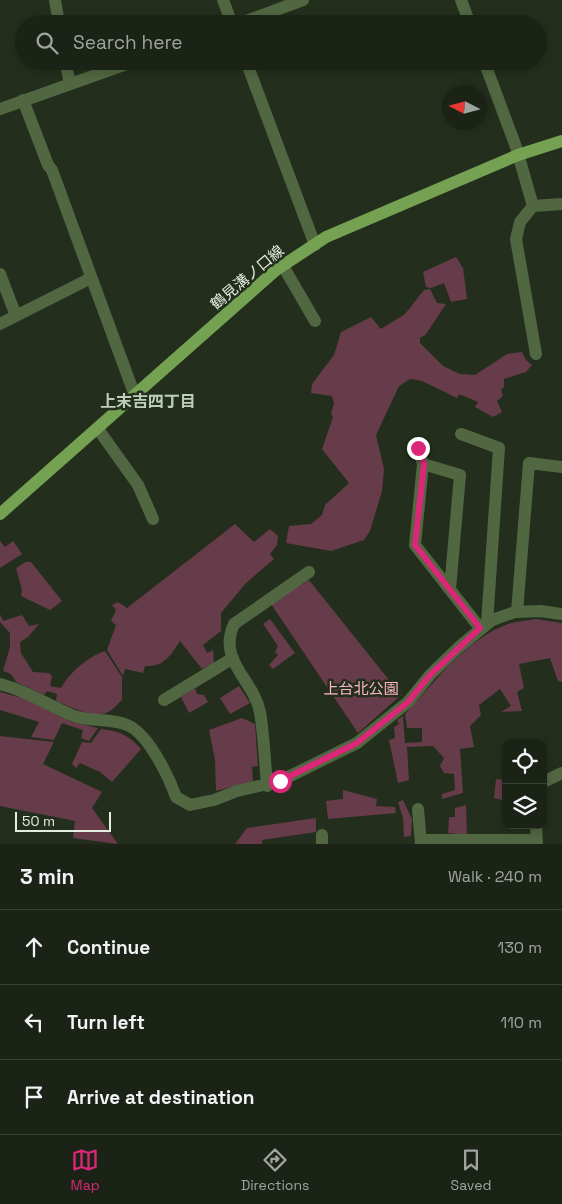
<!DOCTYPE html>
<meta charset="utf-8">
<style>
body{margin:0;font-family:"Space Grotesk","Noto Sans JP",sans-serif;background:#272f22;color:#f1f3f6}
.controls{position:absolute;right:15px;bottom:15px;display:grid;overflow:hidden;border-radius:10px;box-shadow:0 2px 8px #0003}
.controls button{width:45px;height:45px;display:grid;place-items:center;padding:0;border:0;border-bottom:1px solid #384034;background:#1a2315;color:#f1f3f6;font:25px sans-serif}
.compass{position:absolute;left:442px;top:85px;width:45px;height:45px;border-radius:50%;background:#1a2315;box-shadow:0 2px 8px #0003;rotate:276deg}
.scale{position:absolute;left:15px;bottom:12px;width:96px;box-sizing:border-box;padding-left:5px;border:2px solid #e5ece0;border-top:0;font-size:14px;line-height:18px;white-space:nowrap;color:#e5ece0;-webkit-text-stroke:4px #232f1c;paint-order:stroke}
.stop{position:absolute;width:15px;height:15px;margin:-11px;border:4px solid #db2777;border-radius:50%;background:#fff}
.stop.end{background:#db2777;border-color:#fff;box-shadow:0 1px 5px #0008}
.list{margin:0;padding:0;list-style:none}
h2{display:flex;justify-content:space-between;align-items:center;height:65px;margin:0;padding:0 20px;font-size:21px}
h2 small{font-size:16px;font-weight:400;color:#9fa4a0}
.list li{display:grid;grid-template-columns:32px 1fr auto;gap:15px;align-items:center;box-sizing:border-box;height:75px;padding:0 20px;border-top:1px solid #384034}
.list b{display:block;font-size:19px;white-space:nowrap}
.list em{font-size:16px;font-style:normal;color:#9fa4a0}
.icon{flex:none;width:28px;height:28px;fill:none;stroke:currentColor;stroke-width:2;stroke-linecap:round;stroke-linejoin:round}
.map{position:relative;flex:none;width:562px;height:844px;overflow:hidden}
.search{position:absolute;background:#1a2315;box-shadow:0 2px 8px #0003;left:15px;right:15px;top:15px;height:55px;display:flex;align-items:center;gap:12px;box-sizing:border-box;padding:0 18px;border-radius:28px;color:#9fa4a0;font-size:19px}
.sheet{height:290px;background:#1a2315}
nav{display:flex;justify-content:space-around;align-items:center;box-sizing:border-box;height:70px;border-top:1px solid #384034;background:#1a2315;font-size:14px;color:#9fa4a0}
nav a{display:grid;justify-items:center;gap:2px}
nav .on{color:#db2777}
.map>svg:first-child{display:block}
</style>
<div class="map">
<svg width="562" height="844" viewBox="0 0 562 844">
<rect width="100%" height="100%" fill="#232f1c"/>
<path fill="#663b4a" d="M456 257 463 268 467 299 451 302 444 283 431 288 426 287 423 272Z
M430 289 437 303 446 304 426 334 420 338V343L443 366 460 374 475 375 507 354 522 352 526 360 532 365 526 372 504 379V387L501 390 503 396 497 401 502 412 493 417 475 407 478 402 459 394 457 398 422 381 410 379 399 386 376 435 384 469 382 491 370 531 364 540 331 551 286 543 289 526 311 524 322 515 325 505 349 483 322 449 333 417 331 414 334 403 332 396 311 393 312 384 334 355 341 332 371 317 381 329 405 314 424 290Z
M235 524 254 542 270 529 278 536 277 545 270 554 274 559 246 583 221 613V631L203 645 207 653 213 650 214 663 202 669 180 641C170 656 164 667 145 666L143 673 125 669 123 676 107 650 116 625 111 621 116 610 112 605 118 602 127 608Z
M0 541 5 547 13 541 22 554 0 568Z
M26 562H31L62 601 50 610 21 596 22 590 16 568Z
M309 580 401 695 358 733 271 604Z
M0 614 3 621 22 615 29 626 39 624 28 637 20 642 21 653 33 672 49 673 52 676 50 686 61 688C69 673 89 656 105 651L122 677V700C118 703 114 709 110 711 95 721 70 706 56 701L57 694 47 691 44 695 16 682 11 674 3 671 10 647V633L0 622Z
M270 619 295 653 273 669 269 665 278 655 275 652 278 646 263 624Z
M535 619 562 623V682L558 681 550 658 519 664 524 688 517 692 522 711 501 712 511 706 500 689 479 705 481 715 470 726 474 747 460 749 463 793 442 799V794L455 790 454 774 444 773 440 766 444 758 433 746 407 747 409 780 398 783 389 740 395 738 394 727 399 724 397 720 403 716 405 743 422 742V728H407L405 714C435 682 466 639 508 624 517 621 526 621 535 619Z
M239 686 250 703 230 714 220 698Z
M195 688 197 694 204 695 208 702 189 713 181 697Z
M0 692 26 699 72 722 98 728 89 741 81 738 83 730 62 723 54 740 31 737 39 722 0 710Z
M242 718 255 724 258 766 252 767 253 781 216 791 215 760 209 730Z
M101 729C119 731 129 735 141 749L112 782 100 772 80 763 76 768 72 764 82 742 91 743Z
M0 736 54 742 43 764 102 792 92 808 118 844 73 838 75 821 0 806Z
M496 779 506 780V801L494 798Z
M343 790 377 799 376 806 395 807 396 813 328 819 326 801 343 799Z
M403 800 412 819 411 836 404 837 403 818 398 802Z
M466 805 467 835 448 833 449 817H455V808Z
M316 818V832L262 840V844H235L247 828Z"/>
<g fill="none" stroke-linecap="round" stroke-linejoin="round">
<path stroke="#516741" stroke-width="12" d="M55 0 59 24
M223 0 232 24
M461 0 470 24
M238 24 303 0
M65 61 70 83
M246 61 315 245
M484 61 516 147 533 206 520 222 516 239 536 354
M23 100 48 165 52 170 135 396
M0 109 135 61
M533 206 562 204
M283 266 315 321
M0 274 16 316
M0 324 91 278
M98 429 138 485 153 519
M461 434 499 448 487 623
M418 448 423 464 460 475 450 589
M423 464 415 545 480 628
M517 612 529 463 562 467
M0 684C26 690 49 706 74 716 91 722 111 718 127 725 148 733 169 777 176 797L190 805 214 800 237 791 280 781 357 743 408 702 430 675 459 647 492 620 515 612 540 611 562 614
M164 700 233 658
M543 782 562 773
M267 786C265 762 264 736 260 712 254 680 217 661 234 624L309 572
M418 809 421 844
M536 825 537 844
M322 835V844
M421 840H537"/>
<path stroke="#74a252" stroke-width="12" d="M0 514 276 270 326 237 518 155 562 141"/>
</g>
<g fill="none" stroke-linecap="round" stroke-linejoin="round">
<path stroke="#db2777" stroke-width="6" d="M280 781 357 743 408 702 430 675 480 628 415 545 424 464 418 448"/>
</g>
<g text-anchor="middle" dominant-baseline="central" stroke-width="5" stroke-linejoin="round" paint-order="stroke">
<g font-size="15" fill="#e5ece0" stroke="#232f1c">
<text transform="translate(247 277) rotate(-40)">鶴見溝ノ口線</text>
</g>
<g font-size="15" fill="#fdb4cc" stroke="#232f1c">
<text x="361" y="688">上台北公園</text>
</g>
<g font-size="16" font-weight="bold" fill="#bfceb6" stroke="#232f1c">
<text x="148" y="401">上末吉四丁目</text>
</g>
</g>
</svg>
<div class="controls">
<button><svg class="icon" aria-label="locate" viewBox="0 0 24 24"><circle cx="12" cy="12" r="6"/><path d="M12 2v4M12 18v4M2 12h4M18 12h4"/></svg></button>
<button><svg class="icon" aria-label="layers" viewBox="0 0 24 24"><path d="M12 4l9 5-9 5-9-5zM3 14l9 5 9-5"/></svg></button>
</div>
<svg class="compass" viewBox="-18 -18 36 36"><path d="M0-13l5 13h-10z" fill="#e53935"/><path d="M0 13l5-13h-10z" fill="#9fa4a0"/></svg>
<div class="scale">50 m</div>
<div class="stop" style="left:280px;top:781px"></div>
<div class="stop end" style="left:418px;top:448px"></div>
<div class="search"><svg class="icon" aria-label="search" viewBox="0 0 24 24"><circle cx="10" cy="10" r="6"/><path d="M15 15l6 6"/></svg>Search here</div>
</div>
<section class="sheet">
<h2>3 min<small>Walk · 240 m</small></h2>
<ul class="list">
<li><svg class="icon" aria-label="ahead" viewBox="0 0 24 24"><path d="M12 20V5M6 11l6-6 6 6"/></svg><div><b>Continue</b></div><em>130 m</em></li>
<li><svg class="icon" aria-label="left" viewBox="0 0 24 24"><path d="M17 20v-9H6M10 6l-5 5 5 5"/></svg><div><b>Turn left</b></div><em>110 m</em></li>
<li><svg class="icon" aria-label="arrive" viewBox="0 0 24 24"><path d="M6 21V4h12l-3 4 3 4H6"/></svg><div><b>Arrive at destination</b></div></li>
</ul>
</section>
<nav>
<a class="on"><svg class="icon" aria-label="map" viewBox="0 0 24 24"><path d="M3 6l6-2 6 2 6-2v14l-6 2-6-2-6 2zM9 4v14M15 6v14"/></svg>Map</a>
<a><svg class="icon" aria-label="directions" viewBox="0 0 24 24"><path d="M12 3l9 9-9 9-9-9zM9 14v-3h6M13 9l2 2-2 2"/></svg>Directions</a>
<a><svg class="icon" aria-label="saved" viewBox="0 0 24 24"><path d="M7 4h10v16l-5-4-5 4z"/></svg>Saved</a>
</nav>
